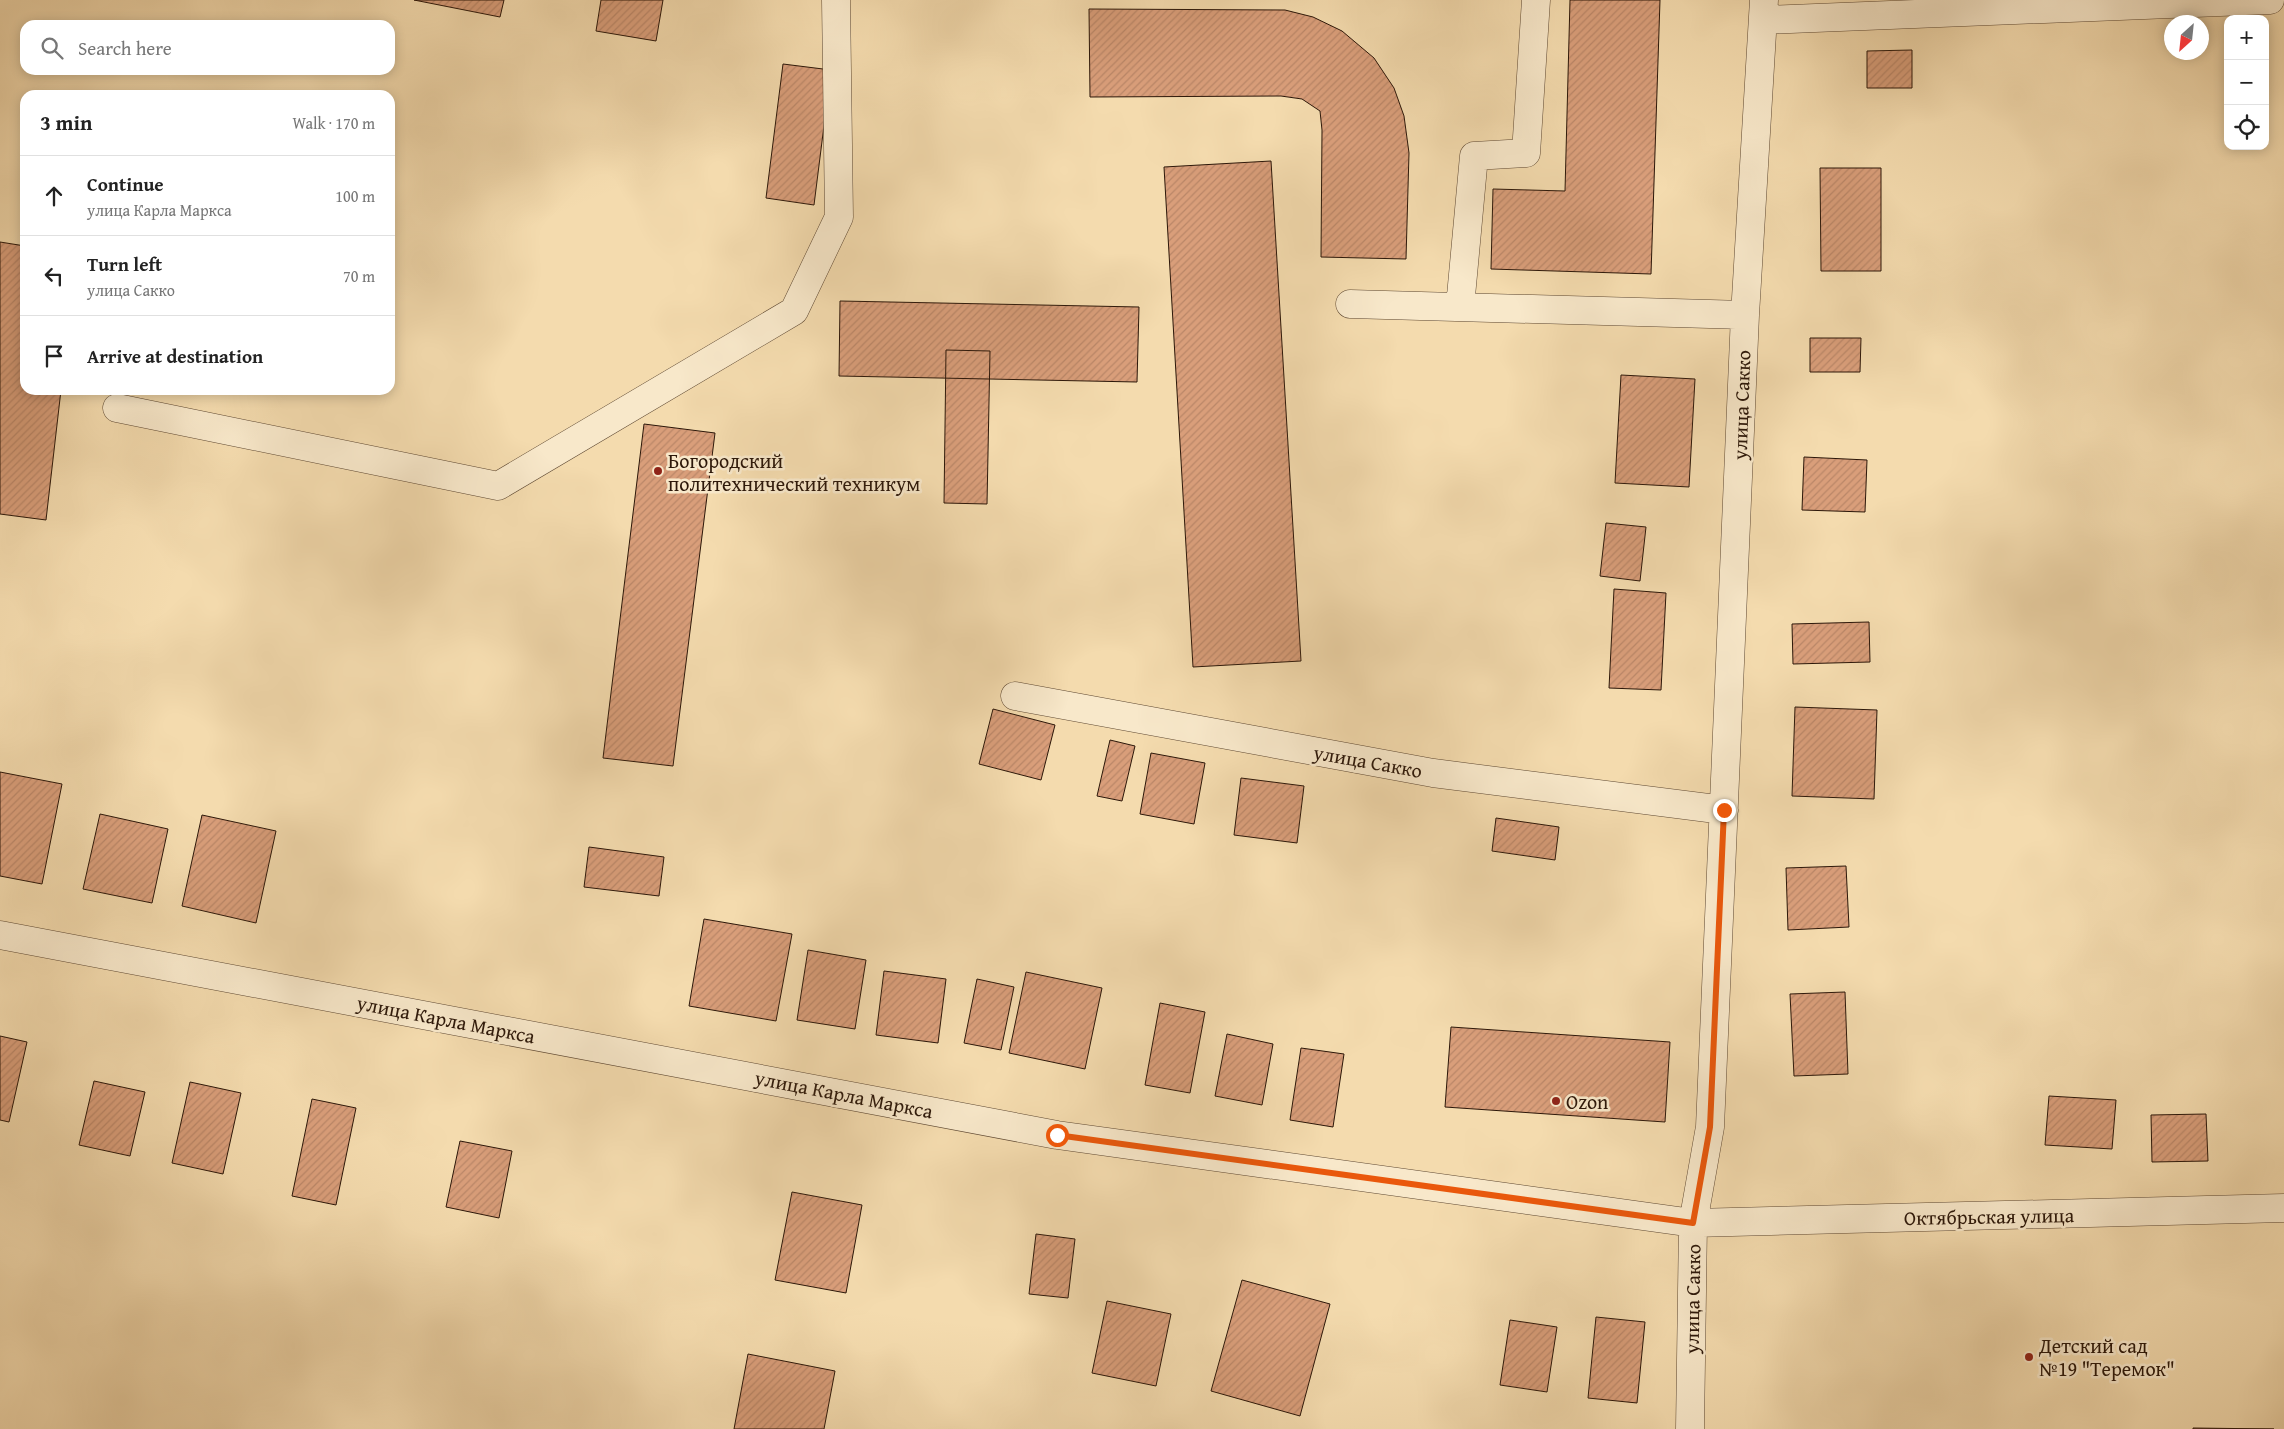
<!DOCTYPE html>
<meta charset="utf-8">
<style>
body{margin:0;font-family:"Gentium Book Plus",serif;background:#f2f2f2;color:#222}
.controls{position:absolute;right:15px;top:15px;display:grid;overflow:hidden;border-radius:10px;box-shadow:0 2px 12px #0003}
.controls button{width:45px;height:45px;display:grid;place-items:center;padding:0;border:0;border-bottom:1px solid #e0e0e0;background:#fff;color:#222;font:25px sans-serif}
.compass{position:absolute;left:2164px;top:15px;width:45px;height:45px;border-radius:50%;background:#fff;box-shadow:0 2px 12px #0003;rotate:207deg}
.stop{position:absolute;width:15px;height:15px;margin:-11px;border:4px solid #ea580c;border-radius:50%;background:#fff}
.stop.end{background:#ea580c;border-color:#fff;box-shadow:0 1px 5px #0008}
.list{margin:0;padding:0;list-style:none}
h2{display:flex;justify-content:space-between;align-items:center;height:65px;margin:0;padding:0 20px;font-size:21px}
h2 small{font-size:16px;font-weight:400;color:#767676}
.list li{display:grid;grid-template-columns:32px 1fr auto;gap:15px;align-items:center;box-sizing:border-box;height:80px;padding:0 20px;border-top:1px solid #e0e0e0}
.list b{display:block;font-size:19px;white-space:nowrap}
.list p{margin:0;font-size:16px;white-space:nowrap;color:#767676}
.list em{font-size:16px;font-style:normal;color:#767676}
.icon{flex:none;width:28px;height:28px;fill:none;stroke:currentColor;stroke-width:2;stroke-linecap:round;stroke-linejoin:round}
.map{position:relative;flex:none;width:2284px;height:1429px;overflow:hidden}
.search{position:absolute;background:#fff;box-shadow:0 2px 12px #0003;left:20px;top:20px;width:375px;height:55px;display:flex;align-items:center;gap:12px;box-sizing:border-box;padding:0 18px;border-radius:15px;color:#767676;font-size:19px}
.panel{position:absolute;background:#fff;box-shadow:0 2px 12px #0003;left:20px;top:90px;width:375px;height:305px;border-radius:15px}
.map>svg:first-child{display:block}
</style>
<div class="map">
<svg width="2284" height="1429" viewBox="0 0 2284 1429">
<defs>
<pattern id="building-hatch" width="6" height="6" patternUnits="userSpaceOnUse" patternTransform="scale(1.25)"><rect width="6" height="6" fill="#d99e7a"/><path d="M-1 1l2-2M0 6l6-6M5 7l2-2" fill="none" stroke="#ba8768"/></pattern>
</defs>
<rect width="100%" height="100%" fill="#f4dbae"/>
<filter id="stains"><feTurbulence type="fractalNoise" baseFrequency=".004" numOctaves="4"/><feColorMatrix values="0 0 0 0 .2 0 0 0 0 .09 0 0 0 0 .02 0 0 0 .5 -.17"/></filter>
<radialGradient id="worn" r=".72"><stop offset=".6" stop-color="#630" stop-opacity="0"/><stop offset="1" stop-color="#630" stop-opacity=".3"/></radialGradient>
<path fill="url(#building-hatch)" stroke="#2c1709" d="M414 0H504L500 17Z
M601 0H663L656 41 596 31Z
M1570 0H1660L1651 274 1491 269 1493 189 1565 191Z
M1089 9 1285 10 1313 17 1342 31 1374 58 1394 88 1404 116 1409 153 1406 259 1321 257 1322 130 1320 111 1302 99 1281 96 1090 97Z
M1912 50V88H1867V51Z
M783 64 831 70 814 205 766 198Z
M1271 161 1301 661 1193 667 1164 167Z
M1820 168H1881V271H1821Z
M0 242 25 246V390H61L46 520 0 514Z
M840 301 1139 307 1137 382 839 376Z
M1810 338H1861L1860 372H1810Z
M946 350 990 351 987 504 944 503Z
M1621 375 1695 379 1689 487 1615 483Z
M644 424 715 433 673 766 603 758Z
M1804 457 1867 460 1865 512 1802 510Z
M1606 523 1646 527 1640 581 1600 576Z
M1614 589 1666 593 1661 690 1609 688Z
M1869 622 1870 662 1793 664 1792 624Z
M1795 707 1877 710 1874 799 1792 796Z
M993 709 1055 725 1041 780 979 764Z
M1110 740 1135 746 1122 801 1097 796Z
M1151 753 1205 763 1194 824 1140 814Z
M0 772 62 784 42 884 0 876Z
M1241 778 1304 786 1297 843 1234 835Z
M100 814 168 829 152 903 83 889Z
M202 815 276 831 256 923 182 906Z
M1496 818 1559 827 1555 860 1492 851Z
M589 847 664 857 659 896 584 887Z
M1846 866 1849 927 1788 930 1786 868Z
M704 919 792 934 776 1021 689 1006Z
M808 950 866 960 855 1029 797 1020Z
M884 971 946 979 938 1043 876 1035Z
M1026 972 1102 988 1085 1069 1009 1053Z
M977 979 1014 987 1001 1050 964 1043Z
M1845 992 1848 1074 1794 1076 1790 994Z
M1160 1003 1205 1012 1190 1093 1145 1085Z
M1451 1027 1670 1042 1665 1122 1445 1107Z
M1227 1034 1273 1044 1262 1105 1215 1096Z
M0 1036 27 1042 9 1122 0 1120Z
M1301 1048 1344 1054 1333 1127 1290 1120Z
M94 1081 145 1092 130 1156 79 1145Z
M190 1082 241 1093 223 1174 172 1163Z
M2049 1096 2116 1100 2112 1149 2045 1145Z
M312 1099 356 1108 336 1205 292 1196Z
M2206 1114 2208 1161 2152 1162 2151 1115Z
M460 1141 512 1151 499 1218 446 1207Z
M792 1192 862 1205 846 1293 775 1280Z
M1036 1234 1075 1239 1068 1298 1029 1294Z
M1242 1280 1330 1304 1300 1416 1211 1391Z
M1107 1301 1171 1314 1156 1386 1092 1373Z
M1596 1317 1645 1322 1637 1403 1588 1398Z
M1510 1320 1557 1327 1547 1392 1500 1385Z
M748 1354 835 1371 824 1429H734Z
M2193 1428 2274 1429H2193Z"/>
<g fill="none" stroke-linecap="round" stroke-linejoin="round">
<g stroke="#5e4832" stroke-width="29">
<path id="minor" d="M1763 20 2270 0
M1350 304 1745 315
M1460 307 1474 156 1526 153 1536 0
M117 408 498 486 794 311 839 217 836 0
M1015 696 1433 773 1724 810
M0 935 1057 1135 1693 1223 2284 1208
M1690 1429 1693 1223 1710 1127 1745 315 1764 0"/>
</g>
<use href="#minor" stroke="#f8e8ca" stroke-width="28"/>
</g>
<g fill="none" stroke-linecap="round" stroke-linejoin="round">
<path stroke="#ea580c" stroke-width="6" d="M1057 1135 1693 1223 1710 1127 1724 810"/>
</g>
<g fill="#8f2418" stroke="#f8e8ca" stroke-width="2">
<circle cx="658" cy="471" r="5"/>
<circle cx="1556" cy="1101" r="5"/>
<circle cx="2029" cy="1357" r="5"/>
</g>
<g text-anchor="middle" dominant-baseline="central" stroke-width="5" stroke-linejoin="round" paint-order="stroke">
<g font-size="20" fill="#2c1709" stroke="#f8e8ca">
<text transform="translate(1741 405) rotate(-88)">улица Сакко</text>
<text transform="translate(1368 761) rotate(10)">улица Сакко</text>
<text transform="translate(446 1019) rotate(11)">улица Карла Маркса</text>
<text transform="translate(844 1094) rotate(11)">улица Карла Маркса</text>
<text transform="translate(1989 1216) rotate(-1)">Октябрьская улица</text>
<text transform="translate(1692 1299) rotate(-89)">улица Сакко</text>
</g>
<g font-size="20" fill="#2c1709" stroke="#f8e8ca" text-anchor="start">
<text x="668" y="460">Богородский<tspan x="668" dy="23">политехнический техникум</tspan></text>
<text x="1566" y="1101">Ozon</text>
<text x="2039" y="1345">Детский сад<tspan x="2039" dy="23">№19 "Теремок"</tspan></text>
</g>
</g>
<rect width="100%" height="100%" filter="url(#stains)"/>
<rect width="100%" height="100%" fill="url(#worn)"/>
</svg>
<div class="controls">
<button>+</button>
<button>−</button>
<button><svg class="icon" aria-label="locate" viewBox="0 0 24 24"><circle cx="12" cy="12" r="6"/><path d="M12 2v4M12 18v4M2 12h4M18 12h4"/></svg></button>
</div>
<svg class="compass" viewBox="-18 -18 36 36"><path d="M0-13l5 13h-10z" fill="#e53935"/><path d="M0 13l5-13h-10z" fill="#767676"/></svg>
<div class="stop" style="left:1057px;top:1135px"></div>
<div class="stop end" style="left:1724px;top:810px"></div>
<div class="search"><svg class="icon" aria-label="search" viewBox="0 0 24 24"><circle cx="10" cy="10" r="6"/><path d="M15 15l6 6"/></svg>Search here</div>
<section class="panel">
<h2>3 min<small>Walk · 170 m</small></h2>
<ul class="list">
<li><svg class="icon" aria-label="ahead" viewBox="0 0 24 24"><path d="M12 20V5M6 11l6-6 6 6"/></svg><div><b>Continue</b><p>улица Карла Маркса</p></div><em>100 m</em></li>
<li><svg class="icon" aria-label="left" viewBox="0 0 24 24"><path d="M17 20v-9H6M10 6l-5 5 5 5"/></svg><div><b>Turn left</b><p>улица Сакко</p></div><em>70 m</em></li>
<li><svg class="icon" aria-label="arrive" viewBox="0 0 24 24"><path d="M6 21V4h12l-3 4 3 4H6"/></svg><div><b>Arrive at destination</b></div></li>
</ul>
</section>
</div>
